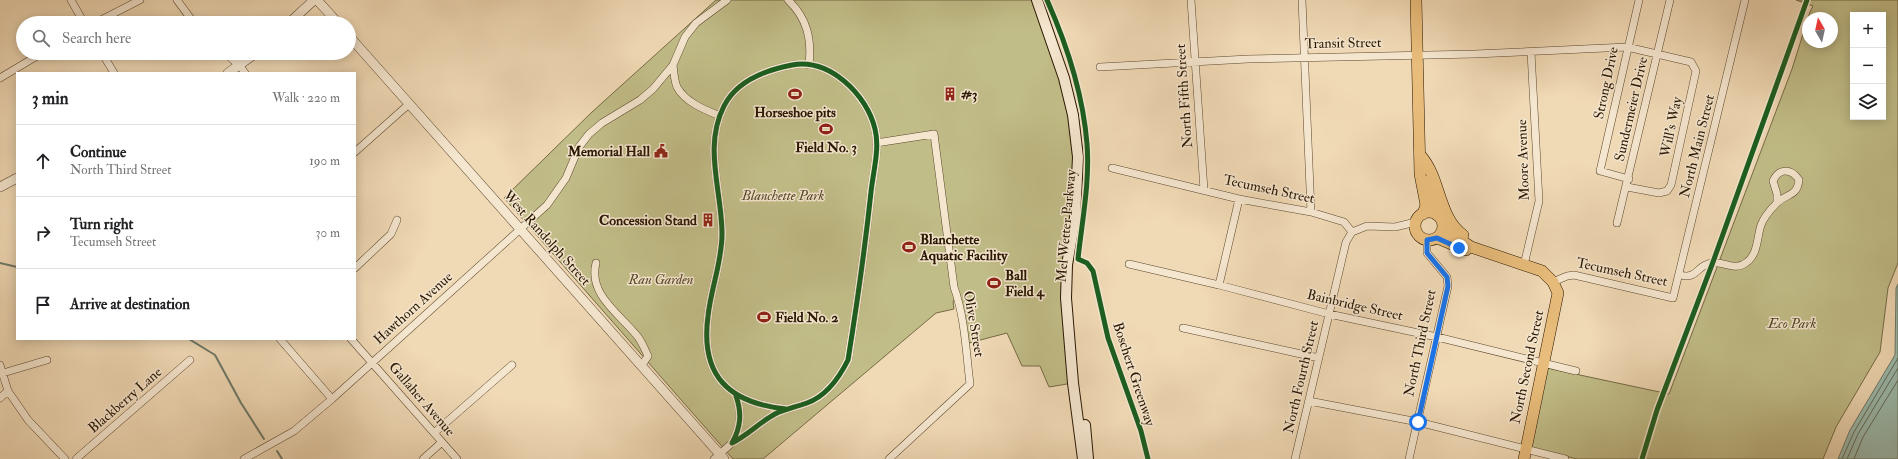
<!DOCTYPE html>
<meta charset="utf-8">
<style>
body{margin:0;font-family:"IM FELL Double Pica",serif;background:#f6f6f6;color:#202124}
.controls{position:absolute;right:12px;top:12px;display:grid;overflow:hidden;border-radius:0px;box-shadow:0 2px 10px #0003}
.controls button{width:36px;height:36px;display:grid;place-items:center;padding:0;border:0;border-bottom:1px solid #e0e0e0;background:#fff;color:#202124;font:20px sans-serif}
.compass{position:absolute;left:1802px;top:12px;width:36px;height:36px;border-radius:50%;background:#fff;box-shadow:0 2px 10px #0003;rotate:351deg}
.stop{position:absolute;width:12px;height:12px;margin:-9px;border:3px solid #1a73e8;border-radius:50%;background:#fff}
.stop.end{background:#1a73e8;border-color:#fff;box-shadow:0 1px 4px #0008}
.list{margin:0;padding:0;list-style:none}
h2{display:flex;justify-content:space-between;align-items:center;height:52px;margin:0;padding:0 16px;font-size:17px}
h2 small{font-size:13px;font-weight:400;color:#757577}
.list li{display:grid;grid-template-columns:26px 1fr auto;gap:12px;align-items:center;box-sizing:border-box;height:72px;padding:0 16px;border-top:1px solid #e0e0e0}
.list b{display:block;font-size:15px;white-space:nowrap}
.list p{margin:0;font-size:13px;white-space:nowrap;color:#757577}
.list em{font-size:13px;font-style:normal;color:#757577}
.icon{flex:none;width:22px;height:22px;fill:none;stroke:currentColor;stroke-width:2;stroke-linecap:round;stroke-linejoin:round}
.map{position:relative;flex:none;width:1898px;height:459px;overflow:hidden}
.search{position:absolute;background:#fff;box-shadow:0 2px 10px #0003;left:16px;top:16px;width:340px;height:44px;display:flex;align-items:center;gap:10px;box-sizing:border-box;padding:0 14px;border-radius:22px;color:#757577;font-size:15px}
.panel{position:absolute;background:#fff;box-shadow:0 2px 10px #0003;left:16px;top:72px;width:340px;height:268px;border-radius:0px}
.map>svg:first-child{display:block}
</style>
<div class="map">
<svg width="1898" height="459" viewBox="0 0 1898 459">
<rect width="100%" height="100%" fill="#f0d9b5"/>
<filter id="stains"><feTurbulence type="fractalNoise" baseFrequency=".005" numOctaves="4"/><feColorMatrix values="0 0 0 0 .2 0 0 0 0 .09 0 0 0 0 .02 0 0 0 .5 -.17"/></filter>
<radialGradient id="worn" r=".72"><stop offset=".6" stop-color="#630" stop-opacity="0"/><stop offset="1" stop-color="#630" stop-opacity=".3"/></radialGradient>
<path fill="#c1bd88" stroke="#756a44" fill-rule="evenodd" d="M716 0H1037L1064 78 1078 157 1067 265 1073 383 1049 387 1040 366H1022L1007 333 965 344 957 298 953 301 954 309 936 313 763 459H733L504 198 592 112Z
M1796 0H1898V263L1888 288 1880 352 1836 427 1823 459H1577L1529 447 1547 368 1669 394 1792 69 1810 12 1813 6ZM1853 15H1883V117H1853ZM1808 18H1832V42H1808Z"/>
<path fill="#9abaad" stroke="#6d7868" d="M1898 284V459H1838L1850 430 1895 355 1896 288Z"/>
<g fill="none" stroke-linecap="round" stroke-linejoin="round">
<path stroke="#626856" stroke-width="1" d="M1842 459 1854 432 1898 358
M1847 459 1858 434 1898 368
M1854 459 1863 437 1898 380"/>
<path stroke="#6d7868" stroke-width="2" d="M0 263 17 267
M189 339 215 355 241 403 264 439
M277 451 282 459"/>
<g stroke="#5b472d" stroke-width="8">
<path id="minor" d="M71 0 84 23
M177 0 194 23
M788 0C807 18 812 39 809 65
M1191 0 1204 190
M1302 0 1311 212
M95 23 140 0
M102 53 114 73
M225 53 240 66 245 73
M673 65C674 72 674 80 677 87 685 102 705 110 720 116
M1100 67 1248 59 1475 54 1627 47 1691 62 1696 71 1671 185 1667 191 1659 193 1627 187
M0 78 42 53
M876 143 934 134 954 287C965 318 966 352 970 384L889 459
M355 152 409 104
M1112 168 1239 199 1311 212 1344 222 1352 232
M1629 179 1600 171 1639 0
M1617 223 1670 0
M1352 232 1367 226 1395 227 1416 222
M596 263C588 295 620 314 638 337 642 342 645 350 648 356L642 365
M1129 264 1219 285 1329 314 1437 337 1576 371
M1524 265 1539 201 1531 52
M355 268 391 234 397 220
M1680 275C1698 280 1697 264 1712 263 1725 261 1735 272 1747 262 1758 254 1757 237 1761 225 1764 217 1771 209 1777 203 1787 193 1797 197 1799 180 1791 168 1779 168 1773 181L1777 194V202
M1553 282 1567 276 1574 275 1673 298 1745 0
M1219 285 1239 199
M1183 328 1319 358
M280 339 332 399
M351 339 457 459
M0 365 8 391 28 420 65 459
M3 373 47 360
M736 396C742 413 741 427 732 443 748 435 760 422 775 414 785 409 796 407 807 403 827 396 839 378 848 360 857 304 865 248 871 192 873 172 880 149 875 129 867 95 830 58 792 65 766 70 737 80 724 106 703 147 722 191 722 234 722 262 711 288 708 316 700 376 729 403 786 409
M0 398 8 391
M1309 401 1418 422 1565 459
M434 433 512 365
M76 459 190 360
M244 459 294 431 332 399 547 205 566 178 579 147 589 134 602 123 640 100 653 89 673 65 685 37 696 23 727 0
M423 459 442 442
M714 459 732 443
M1295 459 1346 242 1352 232
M1409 459 1448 286 1447 277 1427 253V240"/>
</g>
<g stroke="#5b472d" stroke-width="10">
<path id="tertiary" d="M317 0 338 23
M289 23 314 0
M349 36 724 459
M228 73 256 53
M0 187 17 178"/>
</g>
<g stroke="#291600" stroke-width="12">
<path id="secondary" d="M1037 0 1064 78 1073 115 1078 157 1075 218 1067 265 1066 298 1073 383 1083 459
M1085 425 1088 459"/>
</g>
<g stroke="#291600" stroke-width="12">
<path id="primary" d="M1416 0 1420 174 1426 205 1423 214
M1421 156C1441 179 1438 217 1463 235
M1428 181 1437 215
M1415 226a14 14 0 1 1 28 0a14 14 0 1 1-28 0Z
M1443 228 1471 247 1542 271 1553 282 1558 293 1524 459
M1437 238 1466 250"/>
</g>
<use href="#minor" stroke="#f5e6cf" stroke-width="7"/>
<use href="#tertiary" stroke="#f5e6cf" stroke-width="9"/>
<use href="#secondary" stroke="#f5e6cf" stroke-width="10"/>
<use href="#primary" stroke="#e8bc7a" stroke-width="11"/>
<g stroke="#f5e6cf" stroke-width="8">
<path id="cycleway" d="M1047 0C1067 45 1083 94 1087 144 1090 182 1082 221 1078 259L1087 263 1093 271 1108 338 1141 431 1148 459
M736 396C742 413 741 427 732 443 748 435 760 422 775 414 785 409 796 407 807 403 827 396 839 378 848 360 857 304 865 248 871 192 873 172 880 149 875 129 867 95 830 58 792 65 766 70 737 80 724 106 703 147 722 191 722 234 722 262 711 288 708 316 700 376 729 403 786 409
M1642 459 1657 410 1713 262 1807 0"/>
</g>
<use href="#cycleway" stroke="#1b5e20" stroke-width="5"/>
</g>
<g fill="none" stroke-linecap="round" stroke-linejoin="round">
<path stroke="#1a73e8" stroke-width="5" d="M1418 422 1448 286 1447 277 1427 253V240L1437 238 1459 248"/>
</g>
<defs>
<g id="stadium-bare" transform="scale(1.08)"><path d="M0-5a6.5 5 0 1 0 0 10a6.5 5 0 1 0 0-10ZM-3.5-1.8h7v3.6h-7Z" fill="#8f2418" stroke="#f5e6cf" stroke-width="2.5" paint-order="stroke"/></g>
<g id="building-bare" transform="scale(1.08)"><path d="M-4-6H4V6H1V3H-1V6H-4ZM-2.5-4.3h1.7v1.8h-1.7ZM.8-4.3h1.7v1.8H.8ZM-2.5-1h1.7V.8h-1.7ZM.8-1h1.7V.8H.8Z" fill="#8f2418" stroke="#f5e6cf" stroke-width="2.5" paint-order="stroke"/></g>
<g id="civic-bare" transform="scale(1.08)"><path d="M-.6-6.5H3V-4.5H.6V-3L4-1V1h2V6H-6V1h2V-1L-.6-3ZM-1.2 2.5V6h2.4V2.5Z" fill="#8f2418" stroke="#f5e6cf" stroke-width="2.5" paint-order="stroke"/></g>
</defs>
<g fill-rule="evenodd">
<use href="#stadium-bare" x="795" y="94"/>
<use href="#building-bare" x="950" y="94"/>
<use href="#stadium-bare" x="826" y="129"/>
<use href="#civic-bare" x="661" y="151"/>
<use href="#building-bare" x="708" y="220"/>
<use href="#stadium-bare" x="909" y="247"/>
<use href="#stadium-bare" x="994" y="283"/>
<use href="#stadium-bare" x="764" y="317"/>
</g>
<g text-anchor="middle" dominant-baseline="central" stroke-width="3" stroke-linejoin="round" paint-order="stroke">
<g font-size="14" fill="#291600" stroke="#f5e6cf">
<text transform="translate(1343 43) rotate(-1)">Transit Street</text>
<text transform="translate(1606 83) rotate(-78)">Strong Drive</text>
<text transform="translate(1184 96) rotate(-94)">North Fifth Street</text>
<text transform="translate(1631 109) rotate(-77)">Sundermeier Drive</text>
<text transform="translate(1671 127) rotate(-78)">Will's Way</text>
<text transform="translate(1697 146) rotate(-76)">North Main Street</text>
<text transform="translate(1523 160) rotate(-92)">Moore Avenue</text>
<text transform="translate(1269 189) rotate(12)">Tecumseh Street</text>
<text transform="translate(1066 226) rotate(-85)">Mel Wetter Parkway</text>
<text transform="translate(547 238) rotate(48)">West Randolph Street</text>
<text transform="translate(1622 272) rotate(12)">Tecumseh Street</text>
<text transform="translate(1355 305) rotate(13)">Bainbridge Street</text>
<text transform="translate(413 308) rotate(-42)">Hawthorn Avenue</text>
<text transform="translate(974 324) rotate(80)">Olive Street</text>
<text transform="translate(1420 343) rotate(-78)">North Third Street</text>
<text transform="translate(1527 367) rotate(-78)">North Second Street</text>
<text transform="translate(1134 374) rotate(72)">Boschert Greenway</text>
<text transform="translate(1301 377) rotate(-77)">North Fourth Street</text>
<text transform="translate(422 399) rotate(49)">Gallaher Avenue</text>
<text transform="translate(125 400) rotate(-41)">Blackberry Lane</text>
</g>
<g font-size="14" font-weight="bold" fill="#291600" stroke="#f5e6cf" text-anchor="start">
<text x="961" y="94">#3</text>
<text x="795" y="112" text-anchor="middle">Horseshoe pits</text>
<text x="826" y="147" text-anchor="middle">Field No. 3</text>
<text x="650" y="151" text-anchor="end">Memorial Hall</text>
<text x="697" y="220" text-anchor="end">Concession Stand</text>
<text x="920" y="239">Blanchette<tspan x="920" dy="16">Aquatic Facility</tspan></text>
<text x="1005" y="275">Ball<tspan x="1005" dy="16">Field 4</tspan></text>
<text x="775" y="317">Field No. 2</text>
</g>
<g font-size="14" font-style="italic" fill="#574829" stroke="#f5e6cf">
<text x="783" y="195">Blanchette Park</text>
<text x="661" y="279">Rau Garden</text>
<text x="1792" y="323">Eco Park</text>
</g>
</g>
<rect width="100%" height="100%" filter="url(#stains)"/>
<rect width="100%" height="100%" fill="url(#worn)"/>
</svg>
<div class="controls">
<button>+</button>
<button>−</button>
<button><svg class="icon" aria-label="layers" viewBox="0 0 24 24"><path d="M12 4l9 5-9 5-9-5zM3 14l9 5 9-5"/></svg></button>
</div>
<svg class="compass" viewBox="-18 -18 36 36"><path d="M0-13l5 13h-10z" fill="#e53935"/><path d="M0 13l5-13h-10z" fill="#757577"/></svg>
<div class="stop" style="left:1418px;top:422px"></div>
<div class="stop end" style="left:1459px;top:248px"></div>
<div class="search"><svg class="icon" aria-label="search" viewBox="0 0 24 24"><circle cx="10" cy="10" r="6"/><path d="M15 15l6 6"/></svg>Search here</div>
<section class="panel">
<h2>3 min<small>Walk · 220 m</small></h2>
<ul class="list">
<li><svg class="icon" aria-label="ahead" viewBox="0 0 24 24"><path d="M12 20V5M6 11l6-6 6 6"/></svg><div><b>Continue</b><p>North Third Street</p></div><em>190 m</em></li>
<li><svg class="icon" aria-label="right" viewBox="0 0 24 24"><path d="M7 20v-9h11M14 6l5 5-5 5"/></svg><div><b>Turn right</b><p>Tecumseh Street</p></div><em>30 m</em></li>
<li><svg class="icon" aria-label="arrive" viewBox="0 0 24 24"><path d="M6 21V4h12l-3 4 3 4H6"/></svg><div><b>Arrive at destination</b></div></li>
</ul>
</section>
</div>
